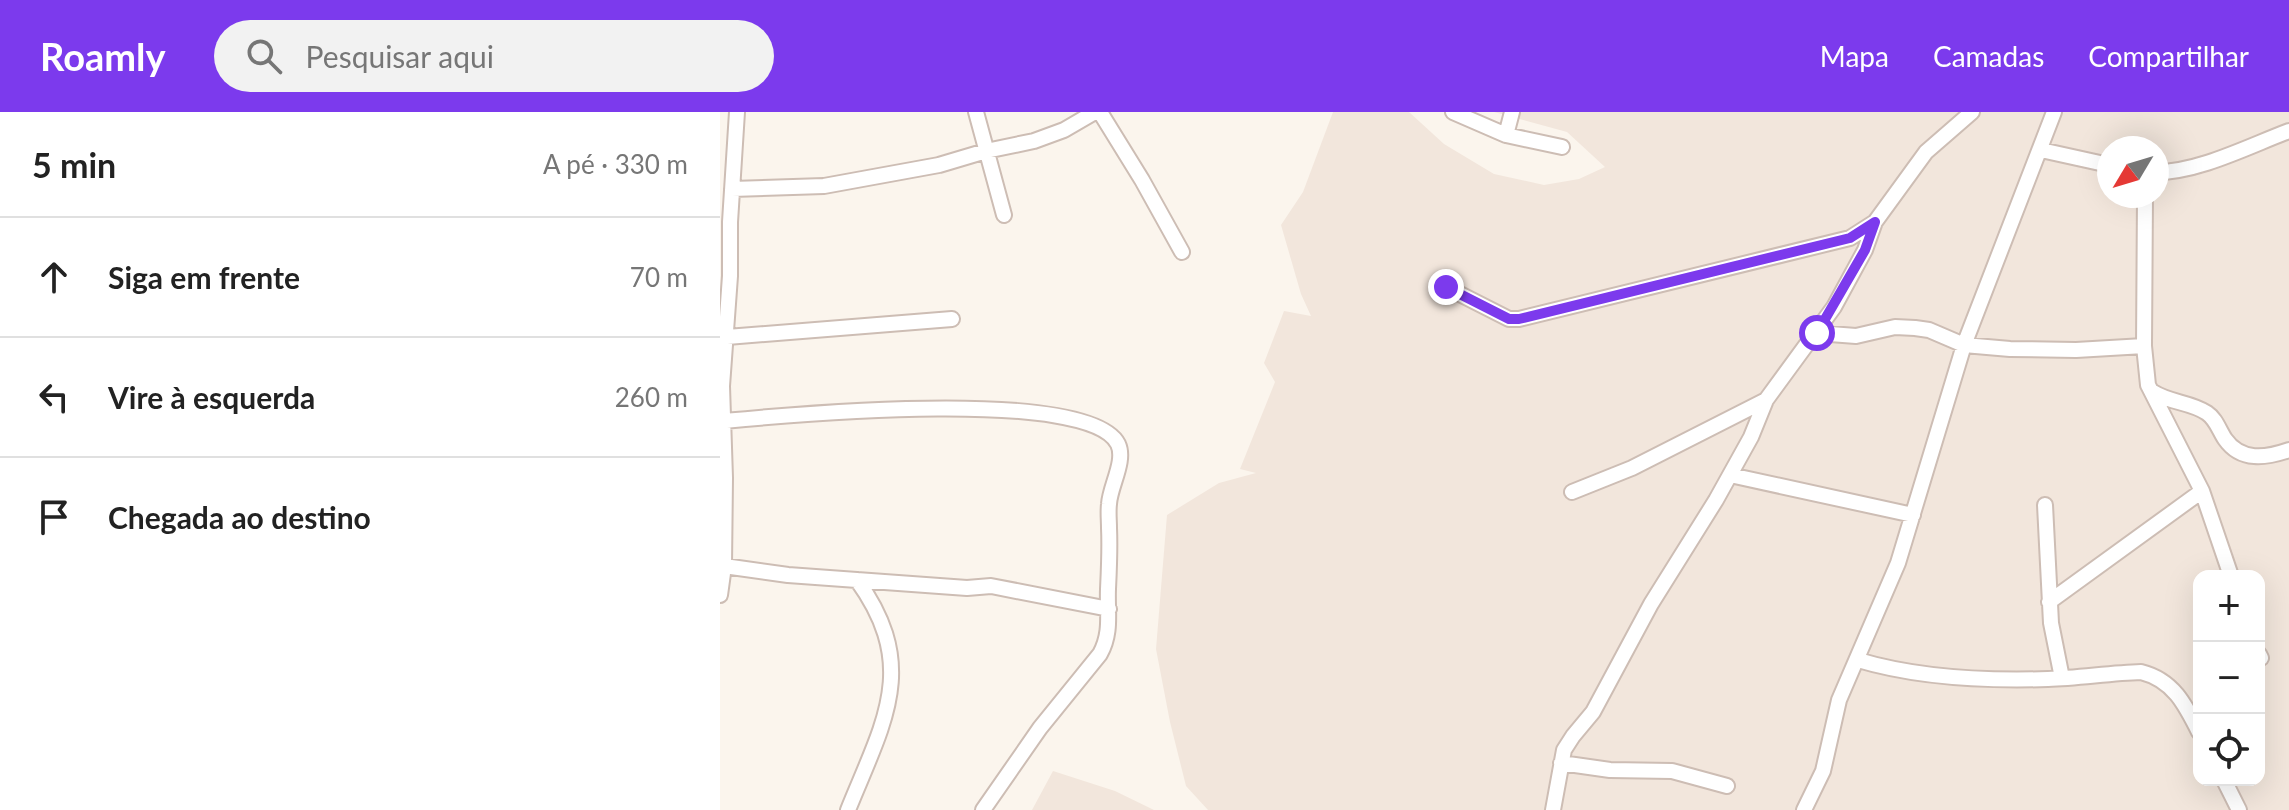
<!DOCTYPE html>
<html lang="pt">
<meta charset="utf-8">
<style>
body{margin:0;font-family:Lato,sans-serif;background:#f2f2f2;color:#222}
.controls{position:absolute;right:24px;bottom:24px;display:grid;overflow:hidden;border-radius:16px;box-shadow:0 8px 32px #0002}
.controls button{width:72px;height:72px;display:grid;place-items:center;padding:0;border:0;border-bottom:2px solid #e0e0e0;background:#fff;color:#222;font:40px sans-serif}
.compass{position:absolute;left:1377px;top:24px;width:72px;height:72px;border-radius:50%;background:#fff;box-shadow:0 8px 32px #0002;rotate:232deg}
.stop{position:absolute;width:24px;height:24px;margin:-18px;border:6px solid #7c3aed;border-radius:50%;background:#fff}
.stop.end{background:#7c3aed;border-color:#fff;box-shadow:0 2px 8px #0008}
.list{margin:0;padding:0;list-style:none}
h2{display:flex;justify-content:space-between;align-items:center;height:104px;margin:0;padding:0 32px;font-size:34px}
h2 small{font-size:26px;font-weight:400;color:#767676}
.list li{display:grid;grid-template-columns:52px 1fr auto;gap:24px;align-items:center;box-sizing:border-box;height:120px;padding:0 32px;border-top:2px solid #e0e0e0}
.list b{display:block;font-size:30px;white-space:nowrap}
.list em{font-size:26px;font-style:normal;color:#767676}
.icon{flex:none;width:44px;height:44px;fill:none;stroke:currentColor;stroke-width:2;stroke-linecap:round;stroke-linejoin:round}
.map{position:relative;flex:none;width:1569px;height:698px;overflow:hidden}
header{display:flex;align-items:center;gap:48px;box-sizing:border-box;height:112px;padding:0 40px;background:#7c3aed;color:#fff}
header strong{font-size:38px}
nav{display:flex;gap:44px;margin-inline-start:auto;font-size:28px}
.search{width:560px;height:72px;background:#f2f2f2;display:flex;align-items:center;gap:20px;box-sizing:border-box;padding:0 28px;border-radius:44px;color:#767676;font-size:30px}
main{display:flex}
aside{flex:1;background:#fff}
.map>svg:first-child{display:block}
</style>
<header>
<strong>Roamly</strong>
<div class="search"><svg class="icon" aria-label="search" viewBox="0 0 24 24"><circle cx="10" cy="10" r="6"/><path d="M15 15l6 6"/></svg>Pesquisar aqui</div>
<nav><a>Mapa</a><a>Camadas</a><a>Compartilhar</a></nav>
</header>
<main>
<aside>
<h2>5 min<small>A pé · 330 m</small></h2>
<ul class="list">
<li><svg class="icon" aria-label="ahead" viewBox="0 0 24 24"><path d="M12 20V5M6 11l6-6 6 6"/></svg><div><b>Siga em frente</b></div><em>70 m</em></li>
<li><svg class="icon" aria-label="left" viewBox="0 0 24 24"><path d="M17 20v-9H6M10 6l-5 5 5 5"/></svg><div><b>Vire à esquerda</b></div><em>260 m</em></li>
<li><svg class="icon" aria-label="arrive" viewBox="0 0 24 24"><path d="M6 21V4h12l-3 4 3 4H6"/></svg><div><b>Chegada ao destino</b></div></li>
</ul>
</aside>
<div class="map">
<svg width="1569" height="698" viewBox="0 0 1569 698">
<rect width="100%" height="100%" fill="#fbf5ed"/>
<path fill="#f2e6dc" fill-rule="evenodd" d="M613 0H689L724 32 774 62 824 73 859 67 885 55 847 20 774 0H1569V698H488L466 674 450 610 436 537 447 403 499 371 536 361 520 357 555 270 544 251 564 199 591 204 581 182 561 113 583 80ZM1389 36H1437V84H1389ZM1479 464H1539V668H1479Z
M333 659 395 679 434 698H461H312Z"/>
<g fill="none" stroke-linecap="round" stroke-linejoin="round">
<g stroke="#cdbdb4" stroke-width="18">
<path id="minor" d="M256 0 284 103
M380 0 422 68 462 140
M733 0 786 23 842 35
M786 23 792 0
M1321 38 1389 53
M1437 60C1479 60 1529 34 1569 19
M12 77 104 74 219 53 266 39 314 29 344 18 375 0
M1425 84 1424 234 1428 273 1482 379 1511 464
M726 175 789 207H799L1130 126 1155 110 1206 40 1252 0
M1097 221 1136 224 1175 215 1195 216 1209 218 1244 233 1290 237 1356 238 1424 234
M7 225 232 207
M1433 280C1450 291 1471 290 1487 301 1496 307 1499 318 1505 327 1521 350 1546 346 1569 338
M4 309C68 303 369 274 398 332 406 349 390 374 389 392 388 400 389 408 389 416 390 437 389 456 388 477 387 501 392 520 380 542L320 616 263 698
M1010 363 1193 403
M852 380 912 356 1046 288
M1325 393 1331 511 1342 566
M4 454 68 463 247 476 271 474 389 497
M0 483 4 454 5 366 2 274 10 164V110L17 0
M1329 490 1482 379
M1539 542 1541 546
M1138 548C1198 566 1266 569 1328 567 1359 566 1390 561 1421 560 1453 568 1465 592 1479 620
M841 651 890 658 952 659 1007 674
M1504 668 1519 698
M128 698C163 611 200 555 137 468
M833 698 844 638 853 624 873 600 931 492 996 388 1031 325 1046 288 1114 195 1145 138 1155 110
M1084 698 1103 659 1119 588 1178 451 1244 233 1334 0"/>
</g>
<use href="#minor" stroke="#fff" stroke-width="14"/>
</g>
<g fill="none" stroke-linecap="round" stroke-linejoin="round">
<path stroke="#7c3aed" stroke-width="10" d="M726 175 789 207H799L1130 126 1155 110 1145 138 1097 221"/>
</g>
</svg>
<div class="controls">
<button>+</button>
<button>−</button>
<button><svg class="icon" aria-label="locate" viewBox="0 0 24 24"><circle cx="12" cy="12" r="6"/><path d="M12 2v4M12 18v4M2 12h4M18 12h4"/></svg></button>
</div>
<svg class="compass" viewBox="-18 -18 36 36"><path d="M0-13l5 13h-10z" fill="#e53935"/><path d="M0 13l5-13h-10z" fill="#767676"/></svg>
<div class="stop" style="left:1097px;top:221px"></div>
<div class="stop end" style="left:726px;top:175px"></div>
</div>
</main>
